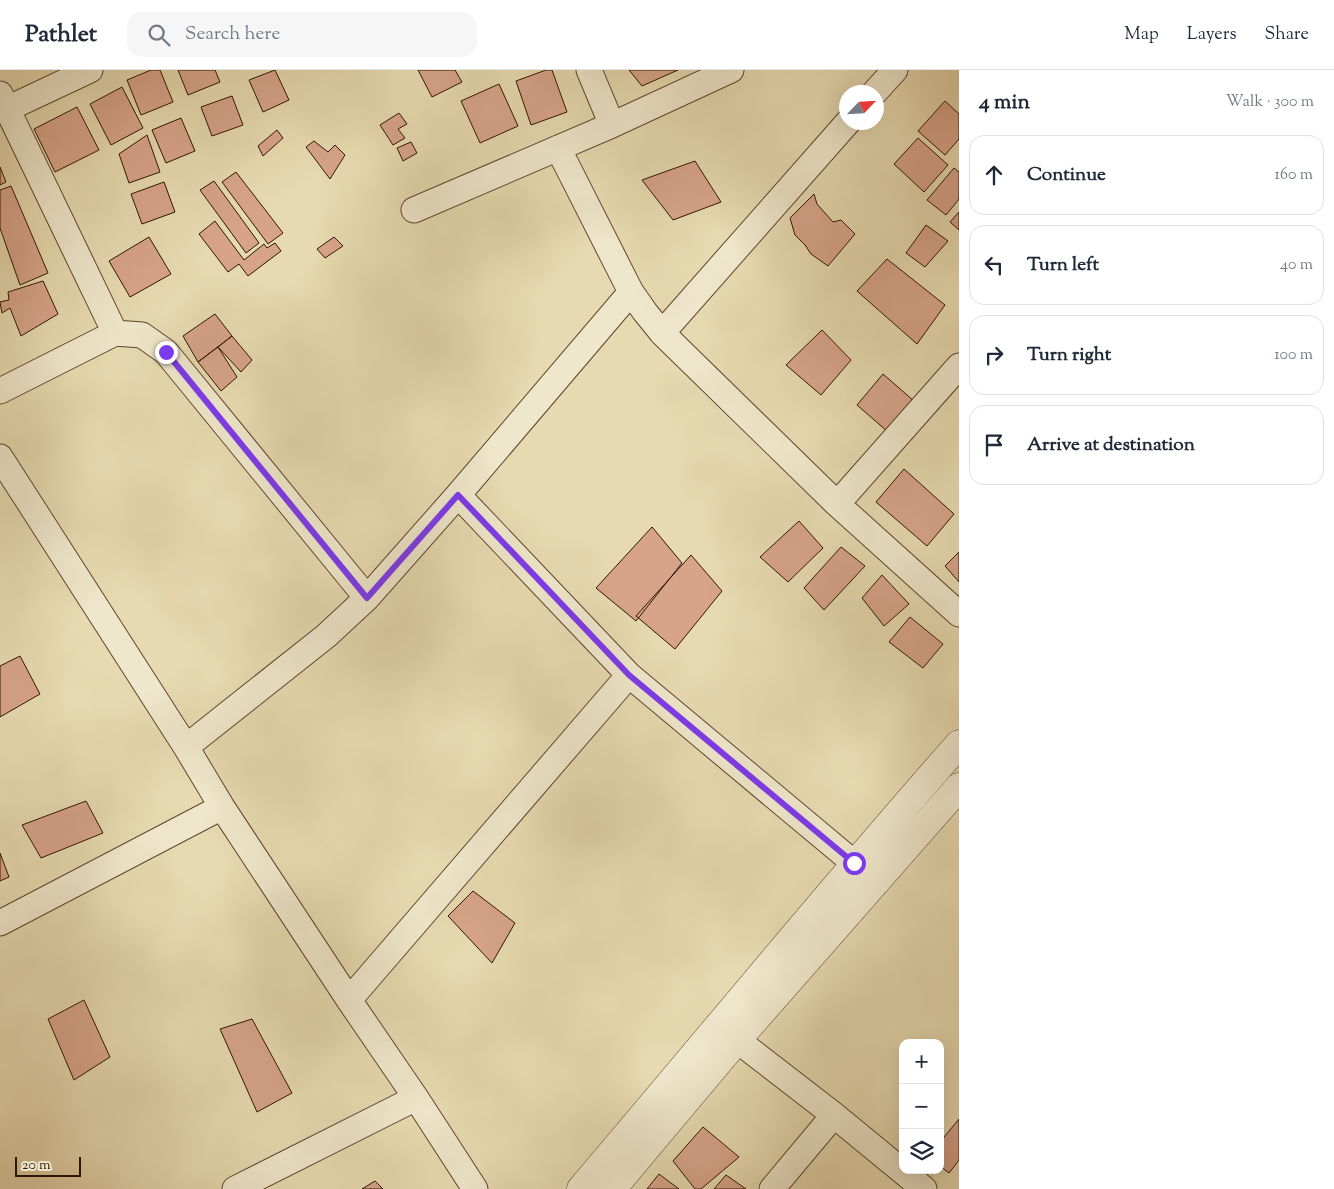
<!DOCTYPE html>
<meta charset="utf-8">
<style>
body{margin:0;font-family:"Sorts Mill Goudy",serif;background:#f6f6f7;color:#1f2937}
.controls{position:absolute;right:15px;bottom:15px;display:grid;overflow:hidden;border-radius:10px;box-shadow:0 5px 20px #0002}
.controls button{width:45px;height:45px;display:grid;place-items:center;padding:0;border:0;border-bottom:1px solid #e0e1e3;background:#fff;color:#1f2937;font:25px sans-serif}
.compass{position:absolute;left:839px;top:15px;width:45px;height:45px;border-radius:50%;background:#fff;box-shadow:0 5px 20px #0002;rotate:65deg}
.scale{position:absolute;left:15px;bottom:12px;width:66px;box-sizing:border-box;padding-left:5px;border:2px solid #2f1502;border-top:0;font-size:14px;line-height:18px;white-space:nowrap;color:#2f1502;-webkit-text-stroke:4px #efe7cc;paint-order:stroke}
.stop{position:absolute;width:15px;height:15px;margin:-11px;border:4px solid #7c3aed;border-radius:50%;background:#fff}
.stop.end{background:#7c3aed;border-color:#fff;box-shadow:0 1px 5px #0008}
.list{margin:0;padding:0;list-style:none}
h2{display:flex;justify-content:space-between;align-items:center;height:65px;margin:0;padding:0 20px;font-size:21px}
h2 small{font-size:16px;font-weight:400;color:#747a83}
.list li{display:grid;grid-template-columns:32px 1fr auto;gap:15px;align-items:center;box-sizing:border-box;height:80px;margin:0 10px 10px;padding:0 10px;border:1px solid #e0e1e3;border-radius:15px}
.list b{display:block;font-size:19px;white-space:nowrap}
.list em{font-size:16px;font-style:normal;color:#747a83}
.icon{flex:none;width:28px;height:28px;fill:none;stroke:currentColor;stroke-width:2;stroke-linecap:round;stroke-linejoin:round}
.map{position:relative;flex:none;width:959px;height:1119px;overflow:hidden}
header{display:flex;align-items:center;gap:30px;box-sizing:border-box;height:70px;padding:0 25px;background:#fff;border-bottom:1px solid #e0e1e3}
header strong{font-size:24px}
nav{display:flex;gap:28px;margin-inline-start:auto;font-size:18px}
.search{width:350px;height:45px;background:#f6f6f7;display:flex;align-items:center;gap:12px;box-sizing:border-box;padding:0 18px;border-radius:15px;color:#747a83;font-size:19px}
main{display:flex}
aside{flex:1;background:#fff}
.map>svg:first-child{display:block}
</style>
<header>
<strong>Pathlet</strong>
<div class="search"><svg class="icon" aria-label="search" viewBox="0 0 24 24"><circle cx="10" cy="10" r="6"/><path d="M15 15l6 6"/></svg>Search here</div>
<nav><a>Map</a><a>Layers</a><a>Share</a></nav>
</header>
<main>
<div class="map">
<svg width="959" height="1119" viewBox="0 0 959 1119">
<rect width="100%" height="100%" fill="#e7dab0"/>
<filter id="stains"><feTurbulence type="fractalNoise" baseFrequency=".004" numOctaves="4"/><feColorMatrix values="0 0 0 0 .2 0 0 0 0 .09 0 0 0 0 .02 0 0 0 .5 -.17"/></filter>
<radialGradient id="worn" r=".72"><stop offset=".6" stop-color="#630" stop-opacity="0"/><stop offset="1" stop-color="#630" stop-opacity=".3"/></radialGradient>
<path fill="#d7a48a" stroke="#2f1502" d="M151 0H160L173 32 141 45 127 10Z
M178 0H215L220 12 188 25Z
M275 0 289 30 263 42 249 10Z
M418 0H455L462 12 432 27Z
M546 0H552L567 42 531 55 516 11Z
M629 0H678L642 16Z
M499 14 518 56 480 73 461 31Z
M122 17 143 58 111 75 90 34Z
M232 26 243 55 212 66 201 37Z
M945 31 959 44V69L945 85 918 61Z
M77 37 99 80 55 102 34 59Z
M399 43 407 54 398 59 405 68 393 75 380 55Z
M181 48 195 81 166 93 152 60Z
M277 60 283 68 263 86 258 76Z
M147 65 160 102 129 113 119 84Z
M918 68 948 95 924 122 894 94Z
M314 71 328 82 335 75 345 85 330 109 306 77Z
M411 72 417 83 403 91 397 78Z
M695 91 721 132 673 150 642 110Z
M0 97 6 112 0 115Z
M954 98 959 102V129L946 145 927 130Z
M236 102 283 163 268 174 222 112Z
M214 111 259 173 246 183 200 120Z
M164 112 175 142 142 154 131 124Z
M11 116 48 203 20 215 0 158V120Z
M814 124 817 134 833 152 841 150 855 164 828 196 811 184 805 175 795 165 790 148Z
M959 142V160L950 152Z
M215 151 244 190 264 174 267 178 275 173 281 181 248 206 239 194 228 202 199 164Z
M926 155 948 171 925 197 906 183Z
M149 167 171 204 130 227 109 191Z
M334 167 343 176 325 188 317 179Z
M887 189 945 235 917 274 857 221Z
M43 211 58 244 21 266 10 238 2 243 0 232 9 230 8 222Z
M215 244 232 266 198 292 183 266Z
M822 260 851 290 821 325 786 295Z
M232 266 252 290 241 302 218 277Z
M218 277 237 307 221 321 198 292Z
M883 304 914 331 888 362 857 335Z
M904 399 954 444 927 476 876 432Z
M799 451 823 478 788 512 760 487Z
M652 457 682 493 636 551 596 518Z
M841 477 865 496 824 540 804 518Z
M959 482V512L945 496Z
M691 485 722 521 675 579 636 546Z
M882 505 909 534 884 556 862 528Z
M910 547 943 574 923 598 889 572Z
M20 586 40 624 0 647V596Z
M86 731 103 763 41 788 22 755Z
M0 783 9 807 0 811Z
M473 821 515 853 492 893 448 846Z
M84 930 110 987 74 1010 48 949Z
M252 949 292 1023 257 1042 220 959Z
M959 1049V1090L949 1103 940 1096V1072Z
M703 1057 739 1087 701 1119H695L673 1091Z
M659 1104 679 1119H647Z
M726 1105 746 1119H714Z
M375 1111 383 1119H362Z"/>
<g fill="none" stroke-linecap="round" stroke-linejoin="round">
<g stroke="#5d462e" stroke-width="27">
<path id="minor" d="M589 0 612 55
M875 22 895 0
M0 24 115 263
M7 39 90 0
M558 78 631 222 645 242 662 263 837 434 959 544
M414 140 612 55 731 0
M662 263 848 52
M0 321 115 263 142 265 166 282 367 528
M0 387 186 677 222 737 349 930 416 1028 475 1119
M458 425 629 605 854 793
M837 434 959 296
M186 677 326 566 367 528 458 425 631 222
M0 853 222 737
M349 930 629 605
M737 970 834 1045 924 1119
M235 1119 416 1028
M772 1119 834 1045"/>
</g>
<g stroke="#5d462e" stroke-width="29">
<path id="tertiary" d="M581 1119C707 971 830 820 959 674
M612 1119 737 970 959 717"/>
</g>
<use href="#minor" stroke="#efe7cc" stroke-width="25"/>
<use href="#tertiary" stroke="#efe7cc" stroke-width="28"/>
</g>
<g fill="none" stroke-linecap="round" stroke-linejoin="round">
<path stroke="#7c3aed" stroke-width="6" d="M166 282 367 528 458 425 629 605 854 793"/>
</g>
<rect width="100%" height="100%" filter="url(#stains)"/>
<rect width="100%" height="100%" fill="url(#worn)"/>
</svg>
<div class="controls">
<button>+</button>
<button>−</button>
<button><svg class="icon" aria-label="layers" viewBox="0 0 24 24"><path d="M12 4l9 5-9 5-9-5zM3 14l9 5 9-5"/></svg></button>
</div>
<svg class="compass" viewBox="-18 -18 36 36"><path d="M0-13l5 13h-10z" fill="#e53935"/><path d="M0 13l5-13h-10z" fill="#747a83"/></svg>
<div class="scale">20 m</div>
<div class="stop" style="left:854px;top:793px"></div>
<div class="stop end" style="left:166px;top:282px"></div>
</div>
<aside>
<h2>4 min<small>Walk · 300 m</small></h2>
<ul class="list">
<li><svg class="icon" aria-label="ahead" viewBox="0 0 24 24"><path d="M12 20V5M6 11l6-6 6 6"/></svg><div><b>Continue</b></div><em>160 m</em></li>
<li><svg class="icon" aria-label="left" viewBox="0 0 24 24"><path d="M17 20v-9H6M10 6l-5 5 5 5"/></svg><div><b>Turn left</b></div><em>40 m</em></li>
<li><svg class="icon" aria-label="right" viewBox="0 0 24 24"><path d="M7 20v-9h11M14 6l5 5-5 5"/></svg><div><b>Turn right</b></div><em>100 m</em></li>
<li><svg class="icon" aria-label="arrive" viewBox="0 0 24 24"><path d="M6 21V4h12l-3 4 3 4H6"/></svg><div><b>Arrive at destination</b></div></li>
</ul>
</aside>
</main>
